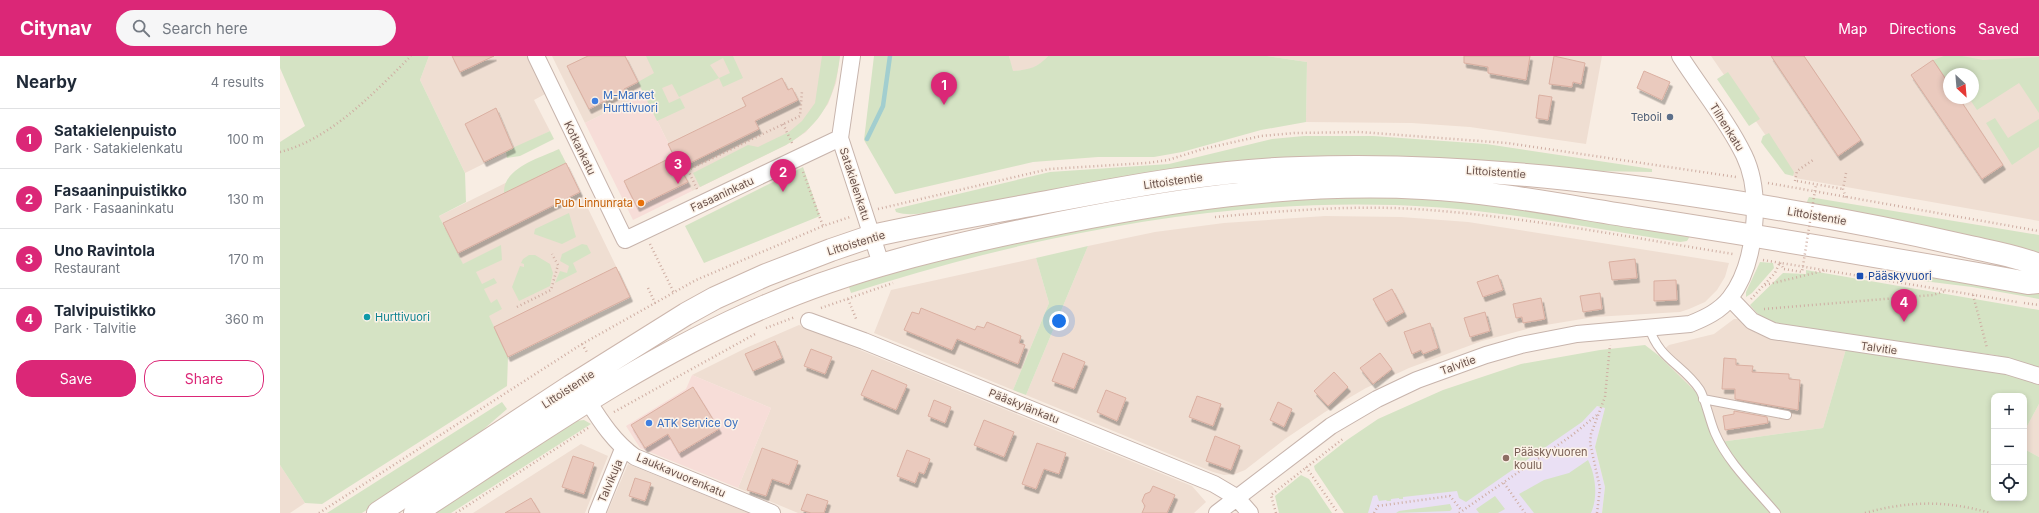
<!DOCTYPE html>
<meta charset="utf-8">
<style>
body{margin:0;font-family:Inter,sans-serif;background:#f6f6f7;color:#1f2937}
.controls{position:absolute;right:12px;bottom:12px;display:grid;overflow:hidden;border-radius:8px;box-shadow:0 2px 6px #0003}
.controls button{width:36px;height:36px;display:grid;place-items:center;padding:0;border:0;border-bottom:1px solid #e0e1e3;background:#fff;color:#1f2937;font:20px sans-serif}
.compass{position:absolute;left:1663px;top:12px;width:36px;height:36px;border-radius:50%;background:#fff;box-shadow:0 2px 6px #0003;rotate:154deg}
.you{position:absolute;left:779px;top:265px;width:14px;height:14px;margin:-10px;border:3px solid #fff;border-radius:50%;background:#1a73e8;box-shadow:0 0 0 6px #1a73e833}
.badge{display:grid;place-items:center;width:26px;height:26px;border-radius:50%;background:#db2777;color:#fff;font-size:13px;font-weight:700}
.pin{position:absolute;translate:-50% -33px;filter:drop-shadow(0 1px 2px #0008)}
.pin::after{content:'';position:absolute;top:21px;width:14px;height:12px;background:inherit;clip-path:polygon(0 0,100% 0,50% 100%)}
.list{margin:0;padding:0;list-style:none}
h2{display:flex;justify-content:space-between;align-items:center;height:52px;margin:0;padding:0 16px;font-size:17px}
h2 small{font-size:13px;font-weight:400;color:#747a83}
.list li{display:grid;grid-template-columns:26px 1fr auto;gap:12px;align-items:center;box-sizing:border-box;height:60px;padding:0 16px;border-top:1px solid #e0e1e3}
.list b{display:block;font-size:15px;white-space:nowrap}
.list p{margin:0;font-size:13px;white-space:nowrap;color:#747a83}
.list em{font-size:13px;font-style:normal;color:#747a83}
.actions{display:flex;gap:8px;padding:12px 16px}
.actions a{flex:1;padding:9px 0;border:1px solid #db2777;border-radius:16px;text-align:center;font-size:14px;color:#db2777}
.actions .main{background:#db2777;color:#fff}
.icon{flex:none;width:22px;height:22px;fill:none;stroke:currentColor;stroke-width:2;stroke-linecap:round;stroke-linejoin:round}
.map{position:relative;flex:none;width:1759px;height:457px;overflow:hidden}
header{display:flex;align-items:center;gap:24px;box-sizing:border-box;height:56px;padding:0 20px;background:#db2777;color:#fff}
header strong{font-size:19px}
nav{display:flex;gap:22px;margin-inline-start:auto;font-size:14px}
.search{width:280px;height:36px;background:#f6f6f7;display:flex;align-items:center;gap:10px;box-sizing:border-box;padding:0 14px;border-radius:22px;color:#747a83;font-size:15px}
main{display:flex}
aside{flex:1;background:#fff}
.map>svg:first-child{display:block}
</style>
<header>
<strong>Citynav</strong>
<div class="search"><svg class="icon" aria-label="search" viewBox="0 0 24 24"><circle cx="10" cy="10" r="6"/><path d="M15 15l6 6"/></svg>Search here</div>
<nav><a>Map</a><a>Directions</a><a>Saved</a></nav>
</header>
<main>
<aside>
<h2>Nearby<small>4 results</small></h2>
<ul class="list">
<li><span class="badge">1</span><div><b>Satakielenpuisto</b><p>Park · Satakielenkatu</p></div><em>100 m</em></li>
<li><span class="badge">2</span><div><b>Fasaaninpuistikko</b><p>Park · Fasaaninkatu</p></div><em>130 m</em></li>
<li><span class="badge">3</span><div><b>Uno Ravintola</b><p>Restaurant</p></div><em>170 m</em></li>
<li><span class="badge">4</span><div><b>Talvipuistikko</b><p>Park · Talvitie</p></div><em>360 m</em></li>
</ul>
<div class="actions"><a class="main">Save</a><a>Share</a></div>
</aside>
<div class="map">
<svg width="1759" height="457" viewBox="0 0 1759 457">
<defs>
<filter id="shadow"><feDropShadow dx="2.5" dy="4.5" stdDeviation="0" flood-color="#0004"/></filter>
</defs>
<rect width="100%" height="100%" fill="#f8ede3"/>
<path fill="#efded2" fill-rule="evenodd" d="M149 0H249L267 37 254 44 270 75 185 117 140 24Z
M272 0H560L556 27 548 48 526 76 506 89 412 135 364 38 305 67Z
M729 0H768L763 6 749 14 732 15Z
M987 0H1322L1306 88 1190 71 1132 67 1026 66 1027 6Z
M1431 0H1759V165L1515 122ZM1669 18H1693V42H1669Z
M282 99 351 241 228 301 159 160Z
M1045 160 1121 161 1188 166 1449 207 1445 221 1437 234 1425 246 1409 253 1400 256 1314 261 1254 271 1202 285 1129 312 1086 332 1045 356 1005 383 965 414 955 418 944 419 933 416 746 339 808 190 875 176 944 167Z
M756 202 769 247 733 334 594 277 611 234Z
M1454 263H1458L1476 277 1566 293 1543 372 1440 386 1423 343 1378 299 1389 289 1434 278Z
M519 269 912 430 926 446 914 457H518L458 432 491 352 412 319 466 292Z
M1759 348V401L1744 393V376Z
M301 388 328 400 305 457H193Z
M348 408 468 457H327Z
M0 409 25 447 10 457H0Z"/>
<path fill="#f7ddd8" d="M364 38 412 135 353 164 305 67Z
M412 319 491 352 458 432 360 392 346 370 406 333Z"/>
<path fill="#eae0f4" d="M1317 350 1325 352 1315 391 1325 431 1322 457H1065L1081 441Z"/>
<path fill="#d5e3c4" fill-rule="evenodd" d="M0 0H149L140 24 185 117 186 146 159 160 183 208 221 189 222 204 196 216 202 228 214 222 217 227 204 233 211 247 217 243 222 253 209 260 228 301 227 330 42 448 25 447 0 409V86L25 70 0 12Z
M366 0H453L463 22 443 31 439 22 399 41 392 28 382 32 389 47 400 42 405 52 377 65 358 26 374 17ZM443 2 450 17 439 22 430 9Z
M542 0H560C555 41 543 68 506 89L420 131 413 117 468 89 478 91 509 76 522 65 535 47Z
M594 0H729L733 15C747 14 758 12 768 0H987L1027 6 1026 66 981 74 902 96 874 101H818L753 106 615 138 584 84Z
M1664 0H1682L1703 4 1759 1V57L1739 27 1697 54 1689 42H1693V18H1669V23L1667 24 1653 4Z
M1448 16 1480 63 1469 70 1437 23Z
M1715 62 1728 82 1759 63V91L1732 109 1706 67Z
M270 75 274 83 240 100 227 102 226 95Z
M1489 77 1514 116 1513 120 1505 118 1481 86 1483 80Z
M1024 80H1093L1206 88 1372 113V116L1315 115 1121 102 663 155C648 156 630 161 616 156L615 153 770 116 889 108 992 83Z
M279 93 286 107 224 138C222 112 260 102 279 93Z
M523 111 540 160 424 207 405 170Z
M1061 139 1173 143 1410 180 1407 185 1400 186C1306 171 1210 152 1115 149 931 143 745 181 571 237L568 228 642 204 892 154Z
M1529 141 1759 179V197L1576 156 1526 148Z
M289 157 296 181 282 188 254 178 255 173Z
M302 188 307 189 311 197 293 207 297 216 275 227 280 215 287 217 289 210 280 205 282 198Z
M808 190 746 339 733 334 769 247 756 202Z
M249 199H255L270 208 273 217 270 230 239 245 232 231 240 210 244 211V208L241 207 243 203Z
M1480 206 1493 207 1494 212 1472 237 1466 241V236Z
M1526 214 1759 254V318L1728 303 1715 299 1538 277 1483 264 1470 249 1503 217 1526 218Z
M1670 221 1759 236V243L1692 231 1635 224 1636 222Z
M1365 289 1378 299 1423 343 1440 386 1543 372 1566 293 1655 308 1702 313 1728 318 1759 329V348L1744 376V340H1714V442H1744V393L1759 401V457H1322L1325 431 1315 391 1325 352 1317 350 1302 366 1186 446 1179 442 1177 435 1123 441V443H1119V442L1111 443V445H1107L1106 444 1099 445 1097 439 1093 440 1088 457H1064L1035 414 1034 410 1067 384 1098 363 1163 334 1241 308 1320 294Z
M222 346 227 353 182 392 82 457H47Z
M304 364 311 368 171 457H153L296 365Z
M1308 404C1316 420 1318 441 1311 457H1254L1239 438 1264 424 1289 417Z
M1021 419 1029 423 1052 457H999L995 440Z
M1215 440 1225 453 1218 457H1199L1196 453Z
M1170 448 1172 453 1170 455 1116 457 1119 455Z"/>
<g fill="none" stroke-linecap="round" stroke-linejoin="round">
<path stroke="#a2cecf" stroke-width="4.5" d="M587 83 603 50 610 0"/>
</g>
<path fill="#eacabe" stroke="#daafa1" filter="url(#shadow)" d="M172 0H214L180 16Z
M308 0H345L358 26 344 33 345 35 309 53 287 10Z
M1184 0H1250L1246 24 1208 17V11L1184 7Z
M1274 0 1305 7 1301 28 1293 26 1292 31 1269 28Z
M1491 0H1524L1581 84 1558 100Z
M1653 4 1669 28V42H1679L1723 109 1702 123 1631 19Z
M1364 15 1390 26 1382 44 1357 32Z
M502 22 508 34 512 32 518 44 475 65 479 73 400 112 408 126 357 151 344 125 394 100 388 88 466 50 462 42Z
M1259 39 1272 41 1268 64 1256 62Z
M216 52 233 92 204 106 185 68Z
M286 107 300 136 178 197 163 167Z
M1355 203 1357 222 1332 224 1329 206Z
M336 211 350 241 228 301 214 271Z
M1218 219 1223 234 1203 241 1197 226Z
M1396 224 1397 244 1374 245V225Z
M1112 233 1124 256 1106 266 1093 243Z
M1320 237 1322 253 1303 256 1300 240Z
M1261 242 1265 263 1243 267 1242 261 1236 262 1233 248Z
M641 252 695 274 697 270 704 272 707 266 741 280 739 287 745 289 738 308 677 283 672 294 624 274 632 256 639 258Z
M1205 256 1210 275 1190 281 1184 262Z
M1150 267 1158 292 1143 298 1141 294 1132 298 1124 276Z
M495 285 502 302 473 315 465 298Z
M531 293 552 301 545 318 524 310Z
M783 297 805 306 794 333 772 325Z
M1100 297 1112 313 1093 328 1080 312Z
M1444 302 1456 303V309L1473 310 1472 316 1509 318V323L1520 324 1518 354 1455 343V333H1442Z
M592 314 627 329 616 354 581 339Z
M1054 316 1068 331 1048 350 1034 335Z
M413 331 439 373 399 397 388 378 365 392 351 369Z
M826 334 846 342 837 365 817 356Z
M917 340 941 348 933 370 909 361Z
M654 344 671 351 665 367 648 360Z
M998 346 1012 353 1004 371 990 364Z
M1454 355 1487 361 1488 367 1445 374 1443 360 1454 358Z
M704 364 734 376 724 401 694 389Z
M935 380 960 390 951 414 926 405Z
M757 387 786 397 779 418 764 413 756 433 742 428Z
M482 392 518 405 509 429 492 423 486 440 467 434Z
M627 394 650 403 644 418 639 416 635 427 617 420Z
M293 400 314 407 304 438 282 431Z
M355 422 371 427 365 445 349 440Z
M873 430 895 439 887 457H862L865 450 862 445 865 438 870 436Z
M527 438 548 445 544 457H531L521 454Z
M251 442 260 457H225Z"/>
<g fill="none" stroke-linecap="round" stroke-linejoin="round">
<g stroke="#c7b4ac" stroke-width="10">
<path id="lane" d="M1369 271C1379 304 1403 308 1420 334 1425 342 1430 366 1435 377 1448 407 1475 432 1496 457
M1423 343 1507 359"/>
</g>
<g stroke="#c7b4ac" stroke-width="18">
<path id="street" d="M256 0 345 184 560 82
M572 0 560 82 601 208
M1450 242 1472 265 1493 275 1727 310 1759 320
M529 265 584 285 934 428 956 441 970 457
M308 345C321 366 335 387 355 401L492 457
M317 457 343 393
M937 457 1051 370 1097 343 1137 324 1206 299 1241 289 1297 278 1410 268C1425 262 1440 255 1450 242 1476 208 1483 138 1464 99 1447 64 1421 33 1400 0"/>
</g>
<g stroke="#ccb6ac" stroke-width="24">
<path id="secondary" d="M98 457 291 330 406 258 435 242 486 219 551 194 592 180C650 167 709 157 767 146 851 130 935 114 1020 112 1185 106 1348 127 1510 155 1570 165 1630 177 1690 191 1713 196 1737 200 1759 209
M135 457C249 383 361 303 486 250 573 212 664 191 755 172 884 145 1012 125 1143 132 1217 136 1290 151 1362 162 1491 182 1620 204 1748 227L1759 226"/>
</g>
<path stroke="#ceada2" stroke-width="2.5" stroke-dasharray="1 3" stroke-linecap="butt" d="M503 68 513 89
M0 96C51 83 95 36 131 0
M523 116 543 170
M1566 117 1563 133 1566 142
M1515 125 1517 115 1533 104
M1517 125 1563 133
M1488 127 1759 175
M417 133 408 114 520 60 522 35
M598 153 769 113 867 107 888 104 923 93 981 80 1015 77 1080 76 1227 87 1456 121
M935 161C1001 155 1069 149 1135 153 1241 160 1348 181 1453 198
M370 188 394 237
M1483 204 1737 246
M1500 207 1504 213
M1485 229 1547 214
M368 232 375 247
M1693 239 1707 292
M568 243 577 265
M1471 243 1495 217 1500 206
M1744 247 1759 249
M237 251 271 234 278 209 272 198
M541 252 613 227
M1484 253 1653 239 1665 235
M486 272 515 261
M302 288 308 298
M334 356 475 278
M1026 411 1058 457
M1224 427 1245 457
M39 457 302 288 416 224 543 170 570 161
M176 457 308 372
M996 457 991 439 1064 382
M1094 457 1098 450 1170 440 1182 455
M1179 457 1291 380 1317 359
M1317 457 1320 432 1310 387 1311 378 1325 341 1330 289
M1585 457C1628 445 1666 444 1710 457"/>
<use href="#lane" stroke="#fff" stroke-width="8"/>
<use href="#street" stroke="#fff" stroke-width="16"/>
<use href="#secondary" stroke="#fff" stroke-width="22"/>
<path stroke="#ceada2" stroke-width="2.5" stroke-dasharray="1 3" stroke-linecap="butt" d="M1504 213 1522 216 1536 128"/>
</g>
<g fill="#3f7fe0" stroke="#fcf2e8" stroke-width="1.5">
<circle cx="315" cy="45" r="4"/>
<circle cx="369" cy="367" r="4"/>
</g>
<circle fill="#5c6f8a" stroke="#fcf2e8" stroke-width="1.5" cx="1390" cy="61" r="4"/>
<circle fill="#e8710a" stroke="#fcf2e8" stroke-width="1.5" cx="361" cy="147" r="4"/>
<rect fill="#1a4fb4" stroke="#fcf2e8" stroke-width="1.5" x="1576" y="216" width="8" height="8" rx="2"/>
<circle fill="#0f9aa8" stroke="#fcf2e8" stroke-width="1.5" cx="87" cy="261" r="4"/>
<circle fill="#8d6e63" stroke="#fcf2e8" stroke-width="1.5" cx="1226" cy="402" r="4"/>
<g text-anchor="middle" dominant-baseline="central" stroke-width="3" stroke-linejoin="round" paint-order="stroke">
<g font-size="11" fill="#366cbe" stroke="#fcf2e8" text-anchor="start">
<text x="323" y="39">M-Market<tspan x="323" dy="13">Hurttivuori</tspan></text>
<text x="377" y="367">ATK Service Oy</text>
</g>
<g font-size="11" fill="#4e5e75" stroke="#fcf2e8" text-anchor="end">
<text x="1382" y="61">Teboil</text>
</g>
<g font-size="11" fill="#6c544d" stroke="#fcf2e8">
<text transform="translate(1447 71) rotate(58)">Tilhenkatu</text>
<text transform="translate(300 92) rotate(64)">Kotkankatu</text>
<text transform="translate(1216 116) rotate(4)">Littoistentie</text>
<text transform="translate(893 125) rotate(-8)">Littoistentie</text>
<text transform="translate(575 128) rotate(72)">Satakielenkatu</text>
<text transform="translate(442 138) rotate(-25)">Fasaaninkatu</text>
<text transform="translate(1537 160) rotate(10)">Littoistentie</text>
<text transform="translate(576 187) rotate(-17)">Littoistentie</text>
<text transform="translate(1599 292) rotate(8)">Talvitie</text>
<text transform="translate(1178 309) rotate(-20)">Talvitie</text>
<text transform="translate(288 333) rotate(-33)">Littoistentie</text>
<text transform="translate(744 350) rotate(22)">Pääskylänkatu</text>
<text transform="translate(401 419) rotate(23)">Laukkavuorenkatu</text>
<text transform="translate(330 425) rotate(-67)">Talvikuja</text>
</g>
<g font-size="11" fill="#c56008" stroke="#fcf2e8" text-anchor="end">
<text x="353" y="147">Pub Linnunrata</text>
</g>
<g font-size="11" fill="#164399" stroke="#fcf2e8" text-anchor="start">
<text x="1588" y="220">Pääskyvuori</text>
</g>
<g font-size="11" fill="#0d838f" stroke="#fcf2e8" text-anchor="start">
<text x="95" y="261">Hurttivuori</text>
</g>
<g font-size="11" fill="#785e54" stroke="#fcf2e8" text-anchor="start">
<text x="1234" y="396">Pääskyvuoren<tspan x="1234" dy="13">koulu</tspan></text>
</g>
</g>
</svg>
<div class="controls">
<button>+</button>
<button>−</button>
<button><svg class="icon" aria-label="locate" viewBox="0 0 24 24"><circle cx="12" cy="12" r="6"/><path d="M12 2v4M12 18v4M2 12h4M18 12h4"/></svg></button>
</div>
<svg class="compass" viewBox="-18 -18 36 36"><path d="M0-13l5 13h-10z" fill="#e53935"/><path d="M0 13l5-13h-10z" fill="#747a83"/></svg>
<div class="you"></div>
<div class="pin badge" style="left:664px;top:49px">1</div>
<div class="pin badge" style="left:503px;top:136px">2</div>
<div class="pin badge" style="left:398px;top:128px">3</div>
<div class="pin badge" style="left:1624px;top:266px">4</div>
</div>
</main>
